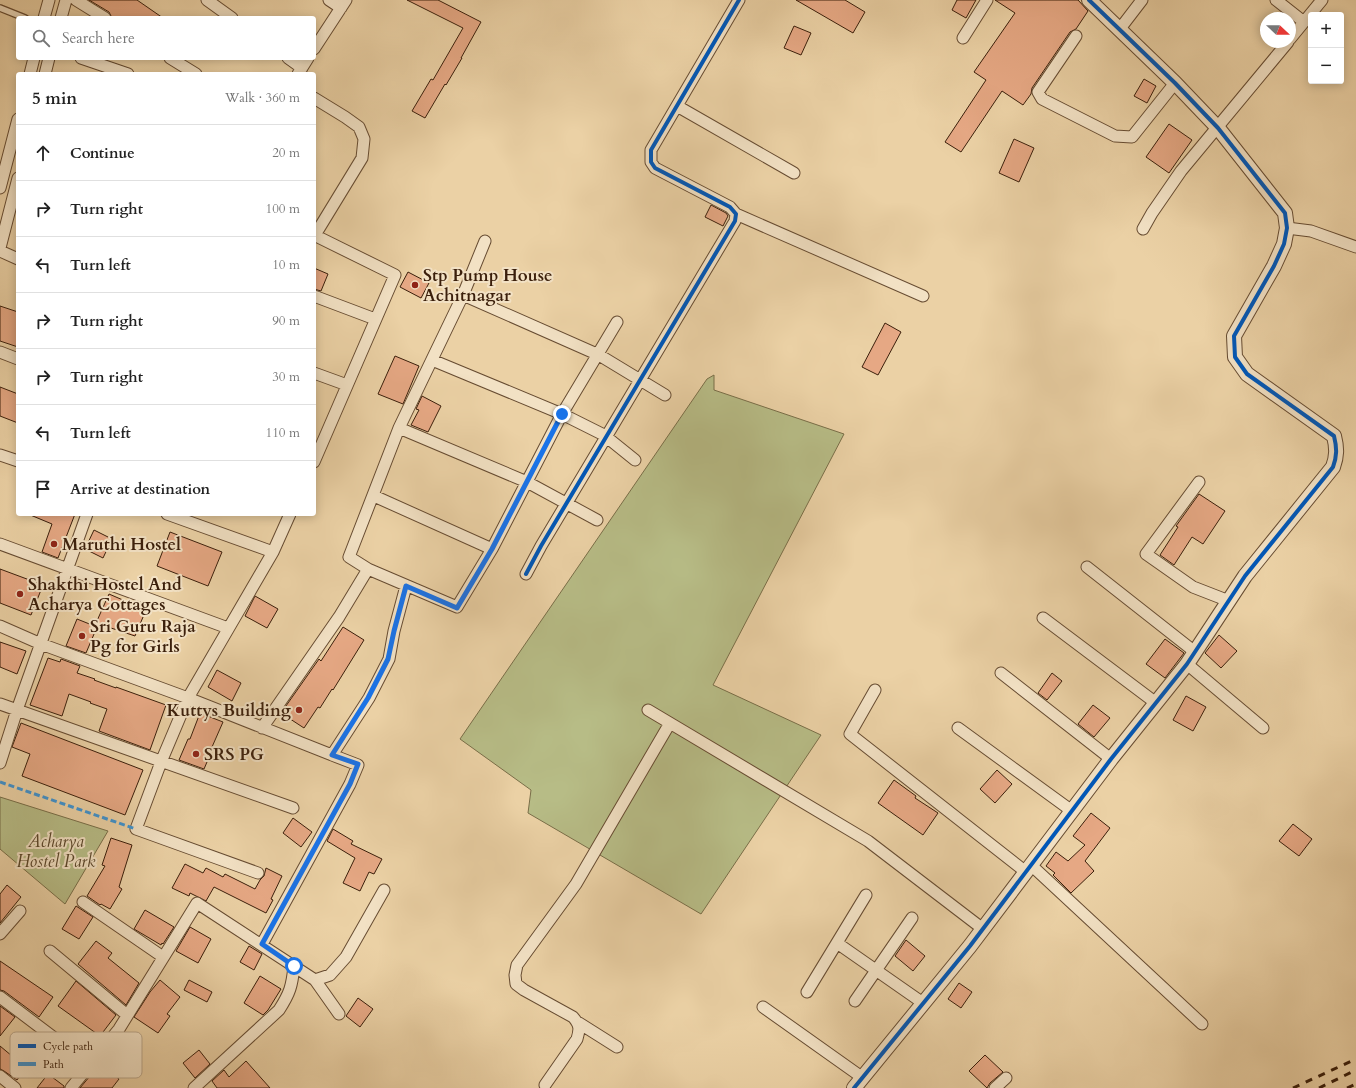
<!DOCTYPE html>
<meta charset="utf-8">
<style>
body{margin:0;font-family:Cardo,serif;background:#f6f6f6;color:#222}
.controls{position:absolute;right:12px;top:12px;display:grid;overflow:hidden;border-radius:4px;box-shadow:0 2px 10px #0003}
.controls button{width:36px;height:36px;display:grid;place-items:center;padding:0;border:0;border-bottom:1px solid #e0e0e0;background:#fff;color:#222;font:20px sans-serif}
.compass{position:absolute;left:1260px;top:12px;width:36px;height:36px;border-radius:50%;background:#fff;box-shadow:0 2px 10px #0003;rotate:112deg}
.stop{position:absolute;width:12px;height:12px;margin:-9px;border:3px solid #1a73e8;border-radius:50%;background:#fff}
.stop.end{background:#1a73e8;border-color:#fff;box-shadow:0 1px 4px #0008}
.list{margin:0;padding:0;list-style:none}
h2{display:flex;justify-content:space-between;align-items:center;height:52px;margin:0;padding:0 16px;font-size:17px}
h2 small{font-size:13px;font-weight:400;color:#767676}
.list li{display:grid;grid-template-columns:26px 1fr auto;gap:12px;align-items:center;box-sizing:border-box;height:56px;padding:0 16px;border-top:1px solid #e0e0e0}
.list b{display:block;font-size:15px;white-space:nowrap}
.list em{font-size:13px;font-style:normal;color:#767676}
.icon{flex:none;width:22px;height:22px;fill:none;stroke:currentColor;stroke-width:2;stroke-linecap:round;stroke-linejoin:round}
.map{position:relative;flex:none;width:1356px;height:1088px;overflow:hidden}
.search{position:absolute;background:#fff;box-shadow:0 2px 10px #0003;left:16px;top:16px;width:300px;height:44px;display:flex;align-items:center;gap:10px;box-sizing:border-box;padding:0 14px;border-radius:4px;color:#767676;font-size:15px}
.panel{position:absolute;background:#fff;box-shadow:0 2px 10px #0003;left:16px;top:72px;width:300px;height:444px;border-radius:4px}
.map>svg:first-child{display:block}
</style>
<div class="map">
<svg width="1356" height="1088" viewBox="0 0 1356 1088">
<rect width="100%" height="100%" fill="#ebd1a5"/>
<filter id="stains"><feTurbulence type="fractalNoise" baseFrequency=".005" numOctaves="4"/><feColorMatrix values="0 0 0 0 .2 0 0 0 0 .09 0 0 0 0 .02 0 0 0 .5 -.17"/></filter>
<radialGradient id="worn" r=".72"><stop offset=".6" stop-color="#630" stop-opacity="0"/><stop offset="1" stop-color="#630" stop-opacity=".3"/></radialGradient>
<path fill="#b7bc86" stroke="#796e48" d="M714 375V390L844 434 713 685 821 735 701 914 528 813 531 790 460 739 707 379Z
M0 797 108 831 65 904 0 849Z"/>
<path fill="#e6a884" stroke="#3b1f0b" d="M89 0H137L163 18H112L109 12Z
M407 0H438L481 22 461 58H462L446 85 445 84 425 118 412 111 431 79 433 80 463 28Z
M796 0H845L865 12 853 33Z
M957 0H976L966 18 952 10Z
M995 0H1078L1088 11 1076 29 1070 32 1032 88 1031 94 1023 105 1002 91 961 152 945 142 986 80 974 72 1015 13Z
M794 26 811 33 801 55 784 48Z
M1144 79 1156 86 1147 103 1134 96Z
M1169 124 1192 140 1169 173 1146 157Z
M1014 139 1034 148 1019 182 999 173Z
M711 205 726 213 728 216 723 226 705 217Z
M314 268 328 274 321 291 314 289Z
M408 272 429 283 421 298 400 287Z
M0 306 18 312V347L0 341Z
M885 323 901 332 878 375 862 367Z
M395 356 419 366 403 404 378 394Z
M0 387 18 394V423L0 416Z
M422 396 441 406 428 432 411 425 419 410 416 409Z
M1199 494 1225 511 1203 544 1192 537 1174 565 1160 555 1178 527 1176 526Z
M28 514H75L58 558 42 552 52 524Z
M94 530 112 539 103 558 85 549Z
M170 532 222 552 208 586 157 566Z
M0 569 43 585 31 615 0 603Z
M109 594 146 610 135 636 96 623Z
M255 596 278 609 267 628 245 616Z
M77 619 97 627 86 653 66 646Z
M343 627 364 640 333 690 332 689 320 708 318 707 304 728 281 713 319 659 321 661Z
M1219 635 1237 651 1221 668 1205 653Z
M1165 639 1184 653 1165 678 1146 664Z
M0 642 26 651 17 674 0 667Z
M48 658 60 662 61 659 80 666 77 673 95 679 94 680 116 688V687L166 705 150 750 99 731 107 709 90 703 91 702 69 694 62 716 30 705Z
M217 670 241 683 232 701 208 687Z
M1052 673 1062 681 1047 700 1038 693Z
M1186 696 1206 707 1193 731 1173 720Z
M1093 705 1110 718 1094 737 1078 724Z
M200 713 223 722 212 747 213 748 204 769 179 760 188 739H190Z
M21 723 143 770 125 815 22 776 30 754 12 747Z
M997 770 1012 784 995 803 980 789Z
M894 780 916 796 915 798 938 813 923 835 878 803Z
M1091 813 1110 828 1085 861 1094 871 1071 893 1053 875 1055 873 1046 866 1056 852 1068 861 1085 845 1073 836Z
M293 818 312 832 301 847 283 833Z
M1293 824 1312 839 1299 856 1279 841Z
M333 829 353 841 351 844 382 859 374 874 369 872 360 891 343 883 355 858 327 841Z
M111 838 132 845 119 887 122 889 110 909 101 904 100 905 87 896 105 866 102 865Z
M185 864 203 873 206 868 223 877 225 874 255 889 260 880 264 876 266 868 282 876 271 899 273 900 266 913 214 887 206 901 190 893 189 896 172 888Z
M7 885 21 897 0 923V894Z
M76 906 93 917 79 939 62 929Z
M145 910 174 927 163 944 162 943 161 945 134 929Z
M190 927 211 939 198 963 176 951Z
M906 940 925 956 913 971 895 956Z
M96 941 112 953 108 958 139 983 126 1005 78 964Z
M249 946 262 954 254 970 240 962Z
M0 961 53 997 39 1017 4 991 0 990Z
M260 976 281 989 268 1010 263 1015 244 1003Z
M160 980 180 997 167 1014 170 1016 158 1033 134 1017 150 992Z
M189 980 212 992 207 1002 184 990Z
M76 981 116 1015 100 1036 58 1006Z
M959 983 972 992 961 1008 948 999Z
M358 998 373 1009 360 1027 346 1016Z
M0 1006 15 1017 0 1036Z
M0 1046 12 1056 17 1049 32 1059 17 1080 4 1071 0 1069Z
M199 1050 210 1064 195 1078 183 1063Z
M985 1055 1003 1072 990 1083 987 1088 969 1071Z
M246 1061 270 1088H217L212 1081 224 1070 229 1077Z
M100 1064 119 1079 112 1088H80Z
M48 1074 64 1086V1088H37Z"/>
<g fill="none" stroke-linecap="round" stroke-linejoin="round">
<g stroke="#674c32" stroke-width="8">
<path id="service" d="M0 8 25 18"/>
</g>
<g stroke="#674c32" stroke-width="13">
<path id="minor" d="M76 0 105 18
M207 0 232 18
M329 0 341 8
M1276 0 1304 22
M44 18 49 0
M61 18 66 0
M1119 30 1142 0
M1076 36 1038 92 1042 99 1115 136 1132 137 1175 83
M963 38 987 0
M1290 39 1322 0
M314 49 346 0
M81 58 128 74
M170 58 196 74
M288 58 302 68
M30 74 34 58
M45 74 49 58
M298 74 308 58
M314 98 345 117 359 127 364 139 362 158 315 235
M677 106 794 173
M0 188 18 119
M736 214 923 296
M1287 228 1311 231 1356 247
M1143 229 1152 213 1181 171 1288 42
M314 235 395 275 314 462
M0 248 18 178
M0 251 18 259
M463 295 599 355 665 395
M314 296 375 319
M0 352 18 359
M432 360 562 414 604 435 635 460
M314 373 347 385
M399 428 527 482 597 520
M0 455 18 461
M1199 482 1146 554 1193 587 1229 601
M374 496 492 549
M167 514 273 552
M0 544 228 628
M1087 567 1195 652
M368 569 457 607 492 549 562 414 617 322
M526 574 541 546 735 221 736 214 730 207 655 168 651 162V150L739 0
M1043 618 1156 703
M0 626 41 644 188 698 332 755
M1187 664 1263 728
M1001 673 1111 759
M875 690 850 734 1026 872
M0 704 293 808
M648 710 868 841 983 929
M262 728 339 617 368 569 349 557 399 428 463 295 485 241
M958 728 1072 811
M0 763 17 710 87 514
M1031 865 1202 1024
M258 873 136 829 161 762 188 698 273 552 290 514
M83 902 163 957
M0 934 20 911
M837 943 923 1003
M262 944 350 784 358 765 332 755 369 698 389 659 394 631 406 586
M50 951 127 1015
M315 980 330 975 346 957 384 890
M807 992 866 895
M0 997 90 1065
M855 1001 912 918
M763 1007 863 1078
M579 1023 617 1047
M0 1076 15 1088
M545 1085 577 1039C580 1029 580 1025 573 1017L524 990 516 984 515 975 517 965 576 884 670 723
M71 1088 119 1029 197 903 315 980 339 1014
M194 1088 279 1010C290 993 292 986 294 966
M995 1088 1006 1078"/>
</g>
<g stroke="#674c32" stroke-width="16">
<path id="tertiary" d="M854 1088 970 946 1111 759 1187 664 1245 576 1333 467C1337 456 1337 448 1334 436L1247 374 1235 357 1234 336 1274 266 1284 244 1287 228 1285 213 1218 128 1175 83 1089 0"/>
</g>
<use href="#service" stroke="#f2e1c4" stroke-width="5.5"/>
<use href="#minor" stroke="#f2e1c4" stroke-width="11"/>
<use href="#tertiary" stroke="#f2e1c4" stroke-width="14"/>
<path stroke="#3b1f0b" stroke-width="3" stroke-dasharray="7 7" stroke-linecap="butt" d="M1293 1088 1356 1059
M1319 1088 1356 1070
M1347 1088 1356 1084"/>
<path stroke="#3e94d2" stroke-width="3" stroke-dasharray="6 3" stroke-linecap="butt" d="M0 782 136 829"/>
<g stroke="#f2e1c4" stroke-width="6">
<path id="cycleway" d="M526 574 541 546 735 221 736 214 730 207 655 168 651 162V150L739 0
M854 1088 970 946 1111 759 1187 664 1245 576 1333 467C1337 456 1337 448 1334 436L1247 374 1235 357 1234 336 1274 266 1284 244 1287 228 1285 213 1218 128 1175 83 1089 0"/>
</g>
<use href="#cycleway" stroke="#0057b8" stroke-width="4"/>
</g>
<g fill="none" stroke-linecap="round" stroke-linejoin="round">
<path stroke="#1a73e8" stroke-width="5" d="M294 966 262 944 350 784 358 764 332 755 368 698 388 659 394 631 406 586 457 608 492 549 562 414"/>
</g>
<g fill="#8f2418" stroke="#f2e1c4" stroke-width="1.5">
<circle cx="415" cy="285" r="4"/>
<circle cx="54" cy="544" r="4"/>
<circle cx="20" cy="594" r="4"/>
<circle cx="82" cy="636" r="4"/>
<circle cx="299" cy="710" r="4"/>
<circle cx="196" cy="754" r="4"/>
</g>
<g text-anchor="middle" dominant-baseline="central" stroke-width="4" stroke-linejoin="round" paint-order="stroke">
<g font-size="17" font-weight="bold" fill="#3b1f0b" stroke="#f2e1c4" text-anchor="start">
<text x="423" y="275">Stp Pump House<tspan x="423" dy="20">Achitnagar</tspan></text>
<text x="62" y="544">Maruthi Hostel</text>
<text x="28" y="584">Shakthi Hostel And<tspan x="28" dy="20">Acharya Cottages</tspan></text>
<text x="90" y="626">Sri Guru Raja<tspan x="90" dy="20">Pg for Girls</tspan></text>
<text x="291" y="710" text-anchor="end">Kuttys Building</text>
<text x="204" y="754">SRS PG</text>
</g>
<g font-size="17" font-style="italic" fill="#5a462a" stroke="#f2e1c4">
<text x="56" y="841">Acharya<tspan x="56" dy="20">Hostel Park</tspan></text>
</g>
</g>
<rect x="10" y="1032" width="132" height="46" rx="6" fill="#f2e1c4" stroke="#bba78c" stroke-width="1"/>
<rect x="18" y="1044" width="18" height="4" fill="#0057b8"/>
<rect x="18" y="1062" width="18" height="4" fill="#3e94d2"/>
<g font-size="11" fill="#3b1f0b">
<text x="43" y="1050">Cycle path</text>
<text x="43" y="1068">Path</text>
</g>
<rect width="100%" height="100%" filter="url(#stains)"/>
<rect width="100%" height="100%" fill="url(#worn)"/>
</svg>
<div class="controls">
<button>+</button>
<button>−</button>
</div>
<svg class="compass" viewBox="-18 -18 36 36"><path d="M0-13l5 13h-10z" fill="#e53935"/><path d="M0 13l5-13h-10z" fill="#767676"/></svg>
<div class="stop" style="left:294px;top:966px"></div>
<div class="stop end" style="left:562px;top:414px"></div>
<div class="search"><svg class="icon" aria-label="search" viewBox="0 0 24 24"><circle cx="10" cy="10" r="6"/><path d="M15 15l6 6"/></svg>Search here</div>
<section class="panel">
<h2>5 min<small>Walk · 360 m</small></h2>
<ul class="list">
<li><svg class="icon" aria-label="ahead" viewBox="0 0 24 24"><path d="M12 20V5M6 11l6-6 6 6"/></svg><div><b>Continue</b></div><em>20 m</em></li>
<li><svg class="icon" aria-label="right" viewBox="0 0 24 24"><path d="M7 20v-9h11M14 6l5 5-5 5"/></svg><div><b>Turn right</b></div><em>100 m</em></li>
<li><svg class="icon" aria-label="left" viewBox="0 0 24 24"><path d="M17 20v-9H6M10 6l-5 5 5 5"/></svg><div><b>Turn left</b></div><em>10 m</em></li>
<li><svg class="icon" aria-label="right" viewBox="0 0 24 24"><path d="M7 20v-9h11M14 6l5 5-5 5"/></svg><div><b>Turn right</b></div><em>90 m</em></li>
<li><svg class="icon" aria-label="right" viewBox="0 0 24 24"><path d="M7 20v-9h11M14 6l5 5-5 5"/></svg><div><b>Turn right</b></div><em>30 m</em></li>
<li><svg class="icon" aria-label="left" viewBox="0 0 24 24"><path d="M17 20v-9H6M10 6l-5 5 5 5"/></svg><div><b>Turn left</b></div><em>110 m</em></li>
<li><svg class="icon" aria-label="arrive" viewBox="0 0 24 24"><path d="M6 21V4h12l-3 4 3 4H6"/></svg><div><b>Arrive at destination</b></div></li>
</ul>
</section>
</div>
